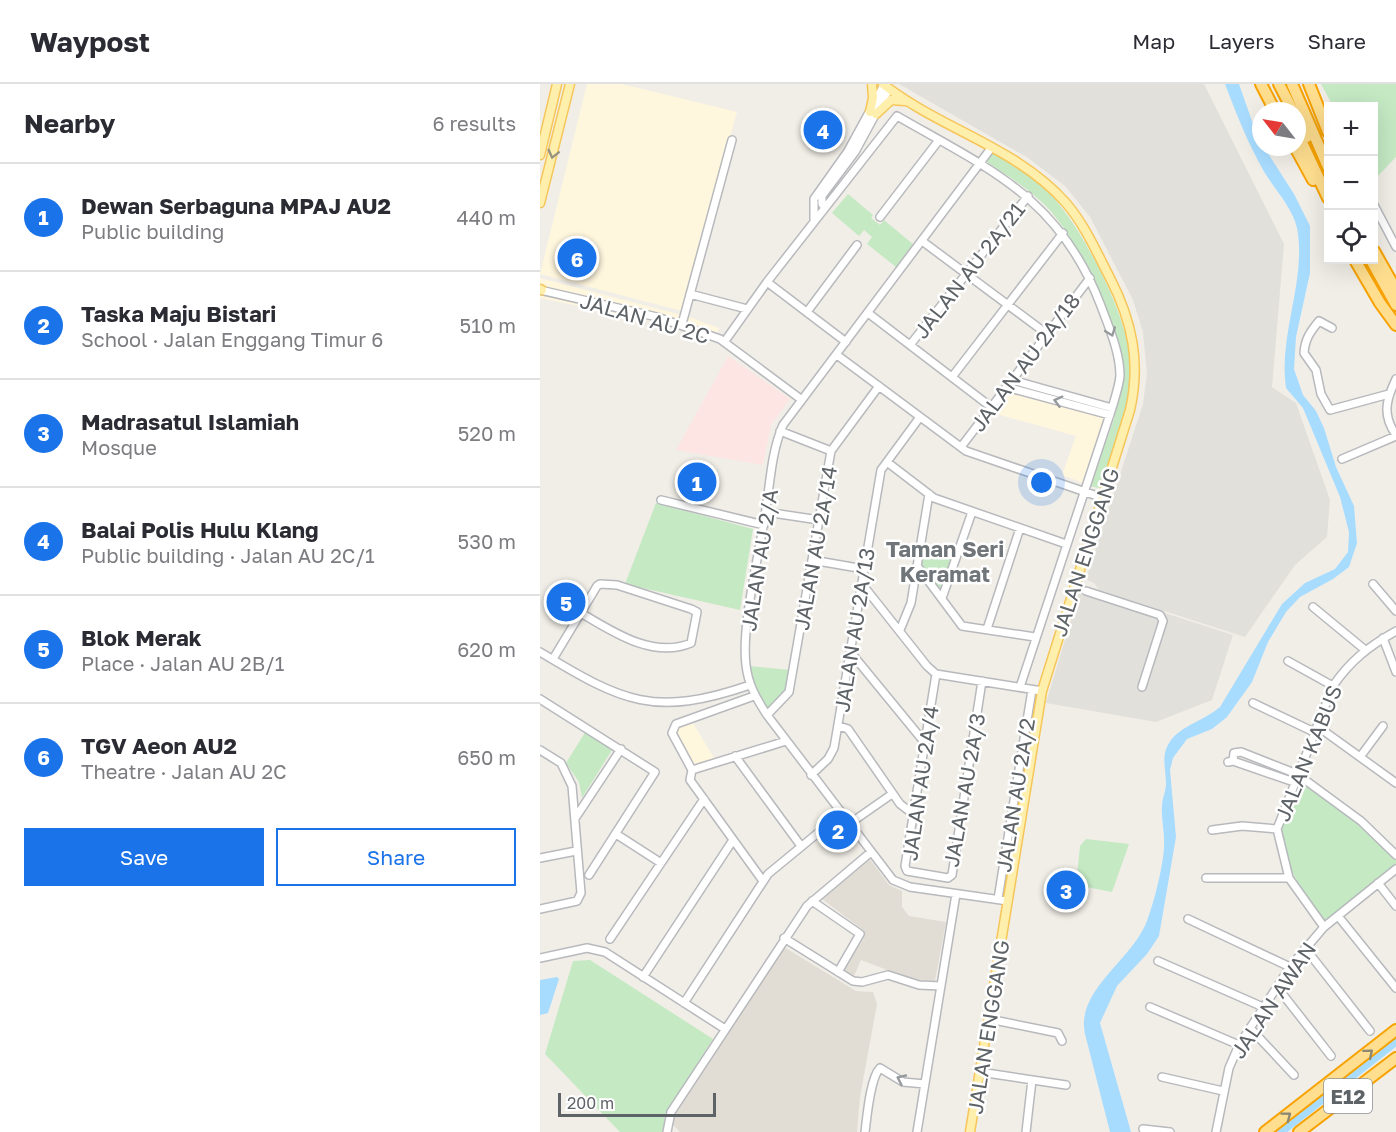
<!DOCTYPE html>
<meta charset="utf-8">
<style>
body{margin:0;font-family:"Golos Text",sans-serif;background:#f7f7f7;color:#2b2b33}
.controls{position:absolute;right:18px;top:18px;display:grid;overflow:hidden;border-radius:0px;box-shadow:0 6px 24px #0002}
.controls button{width:54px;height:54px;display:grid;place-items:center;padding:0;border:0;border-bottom:2px solid #e1e1e2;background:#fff;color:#2b2b33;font:30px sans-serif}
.compass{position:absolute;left:712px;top:18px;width:54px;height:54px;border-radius:50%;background:#fff;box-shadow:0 6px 24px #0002;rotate:301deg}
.scale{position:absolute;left:18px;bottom:15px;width:158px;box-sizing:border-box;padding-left:6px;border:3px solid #5e6367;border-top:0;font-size:16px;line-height:21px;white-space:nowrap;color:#5e6367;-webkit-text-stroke:4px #fff;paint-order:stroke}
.you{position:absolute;left:502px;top:399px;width:21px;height:21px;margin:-15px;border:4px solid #fff;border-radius:50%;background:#1a73e8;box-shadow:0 0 0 9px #1a73e833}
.badge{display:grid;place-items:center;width:39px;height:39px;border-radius:50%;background:#1a73e8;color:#fff;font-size:20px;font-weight:700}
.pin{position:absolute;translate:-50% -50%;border:3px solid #fff;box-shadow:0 2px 6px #0006}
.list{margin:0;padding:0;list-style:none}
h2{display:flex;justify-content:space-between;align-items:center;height:78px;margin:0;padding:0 24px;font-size:26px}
h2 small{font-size:20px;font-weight:400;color:#7c7c81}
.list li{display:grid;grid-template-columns:39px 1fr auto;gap:18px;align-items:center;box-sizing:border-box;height:108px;padding:0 24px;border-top:2px solid #e1e1e2}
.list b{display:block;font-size:22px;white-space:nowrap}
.list p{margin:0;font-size:20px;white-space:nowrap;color:#7c7c81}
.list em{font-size:20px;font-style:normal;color:#7c7c81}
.actions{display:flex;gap:12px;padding:18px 24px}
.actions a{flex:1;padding:14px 0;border:2px solid #1a73e8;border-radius:0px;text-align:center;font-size:21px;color:#1a73e8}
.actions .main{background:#1a73e8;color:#fff}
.icon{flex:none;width:33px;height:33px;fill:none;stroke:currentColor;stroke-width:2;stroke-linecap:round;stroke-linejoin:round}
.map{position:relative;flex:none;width:856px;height:1048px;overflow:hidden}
header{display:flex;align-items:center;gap:36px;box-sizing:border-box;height:84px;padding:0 30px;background:#fff;border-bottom:2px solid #e1e1e2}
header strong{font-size:28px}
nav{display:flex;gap:33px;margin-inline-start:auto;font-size:21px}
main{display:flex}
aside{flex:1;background:#fff}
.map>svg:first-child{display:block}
</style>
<header>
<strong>Waypost</strong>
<nav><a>Map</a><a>Layers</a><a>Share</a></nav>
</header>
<main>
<aside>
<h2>Nearby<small>6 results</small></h2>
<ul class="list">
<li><span class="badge">1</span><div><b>Dewan Serbaguna MPAJ AU2</b><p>Public building</p></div><em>440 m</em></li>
<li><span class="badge">2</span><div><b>Taska Maju Bistari</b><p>School · Jalan Enggang Timur 6</p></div><em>510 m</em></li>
<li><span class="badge">3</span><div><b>Madrasatul Islamiah</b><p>Mosque</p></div><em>520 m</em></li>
<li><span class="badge">4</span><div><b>Balai Polis Hulu Klang</b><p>Public building · Jalan AU 2C/1</p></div><em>530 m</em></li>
<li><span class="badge">5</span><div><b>Blok Merak</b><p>Place · Jalan AU 2B/1</p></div><em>620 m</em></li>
<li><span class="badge">6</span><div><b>TGV Aeon AU2</b><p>Theatre · Jalan AU 2C</p></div><em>650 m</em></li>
</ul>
<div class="actions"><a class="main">Save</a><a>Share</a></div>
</aside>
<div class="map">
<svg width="856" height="1048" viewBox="0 0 856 1048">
<rect width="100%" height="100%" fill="#f1eee7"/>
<path fill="#fff6de" d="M47 0H82L197 28 142 227 0 190Z
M0 194 149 233 179 244 173 258 142 243 0 214Z
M468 307 564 333 543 399 522 391 536 352 453 329Z
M151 636 176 677 153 684 134 648 137 642Z"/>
<path fill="#e2e0db" d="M359 0H664L744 160 732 303 756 319 790 416 787 453 755 481 705 553 559 506 555 500 546 495 603 320 607 290 603 248 593 216 550 133 525 102 488 74Z
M541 502 693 551 672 616 616 638 506 619Z"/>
<path fill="#e1ddd5" d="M329 774 349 801 362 807V823L369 832 406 838 395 897 371 895 321 876 314 892 303 887 324 854 323 846 282 815Z
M244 863 316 907 333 908 337 920 320 1013 317 1048H140L132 1040 138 1023Z"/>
<path fill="#fde5e4" d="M188 272 250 315 231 341 223 381 136 366Z"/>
<path fill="#c4e9c3" d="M781 0H856V73L837 93 834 88V22H793Z
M453 69C468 79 485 88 499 99 538 131 593 239 592 290 592 328 572 368 560 404L549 402C561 368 581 328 582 292 583 246 538 155 506 122 489 105 468 92 447 78Z
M308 110 333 131 331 134 340 141 344 136 374 161 356 183 327 160 332 153 324 146 319 152 292 129Z
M116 419 213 445 200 526 85 500Z
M383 465 411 474 400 506 381 482Z
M209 582 250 586 245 608 228 625 214 606Z
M46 647 72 666 42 714 39 698 26 679Z
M758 693 812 732 856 773V782L786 839C769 815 736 774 741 743 744 726 752 709 758 693Z
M546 755 589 760 572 808 536 801 540 762Z
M50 876 173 955 125 1030 123 1048H80L5 970 33 877Z"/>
<path fill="#a8dcff" d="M685 0H699L721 63H724L754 110 770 142V189L756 253 754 285 763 311 776 327 784 344 796 383 814 422 817 459 809 483 793 495 760 513 746 528 728 558 712 598 687 633 672 645 647 655 633 674 630 686 636 753 619 852 607 870 577 902 560 939 591 1048H570L545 950C535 905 595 875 608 834 615 815 623 782 624 763 625 749 621 735 622 722 622 714 626 707 626 700 626 683 620 671 631 656 643 641 665 636 680 623L742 520 765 499 795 485 808 468 809 448 800 413 763 324 746 304C738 250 767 197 757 144 752 122 733 104 722 84 707 57 696 29 685 0Z
M17 893 19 895 8 929 0 931V896Z"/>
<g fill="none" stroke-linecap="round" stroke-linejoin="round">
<path stroke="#a8dcff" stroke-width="9" d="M740 1048 856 957"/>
<g stroke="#b7b9bd" stroke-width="10">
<path id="minor" d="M452 63 243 341C231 368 230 402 225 431 219 471 201 543 206 581 208 600 216 614 227 631L353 796 370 803 468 817
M834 121 856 163
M285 124 282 120V112L315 68 349 5
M340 133 399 56
M274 137V115L308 67 344 1
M382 157 507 250
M227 198 306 258
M0 206 117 233 180 255 262 316
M150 210 207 225
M267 228 317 161
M328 229 451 323
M142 240 192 56
M792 244 779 237C770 248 765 255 764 269L776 286 781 310 790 326 849 310
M185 257 227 198 357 32C451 86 520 114 561 222 569 244 580 268 580 292 579 302 575 314 572 324L480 603
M370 261 488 112
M297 271 426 367 563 414
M412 293 523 149
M856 295C846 316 842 331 856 351
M472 296 572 324
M466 303 570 331
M240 347 291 367
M421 363 550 194
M802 375 856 352
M347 378 394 414 526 460
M121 416 224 441
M226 428 279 436
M272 476 324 485
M378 483 422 542 495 553
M322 500 387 582 396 590 502 607
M833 500 856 527
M546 507 620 531 623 537 602 603
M402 514 432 428
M773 523 824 565
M447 545 480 444
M360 546 371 519 389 410
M843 554 856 588
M0 568C83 618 114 634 210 601
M312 570 385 659
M13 575 57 502 60 500 77 501 151 525 157 528 151 559C113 575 73 548 41 529
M748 577 793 602
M396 590 365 782 367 787 408 794 412 791 442 597
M214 612 136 640 132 649 152 686 150 696 223 797
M0 615 115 688 49 791
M713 619 774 648
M227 631 249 608 291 367 339 302
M299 642 308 645 360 720 373 730
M777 642 856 699
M0 666 21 679 32 702 41 809 37 817 0 825
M195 672 261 762
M820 673 843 642
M693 677 694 669 701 668 757 690 821 737 856 771
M688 678 693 677 754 698
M152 686 246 657
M271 691 288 675 294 664 341 386 380 333
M36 733 81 665
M309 740 352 710
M672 746 702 742 737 745
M76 750 121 779
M0 774 36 767
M666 794H749
M838 799 856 822
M458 815 492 606
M272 817 320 850 298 888
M798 832 856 904
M648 835 750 883
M784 843 749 794 737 745 793 602C810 577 829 562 856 547
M244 854 313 897 322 898 348 891 379 901 401 902
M70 855 164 715
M765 864 830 947
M0 874 47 864 65 868 185 945
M618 877 723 923
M103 893 193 756
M737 903 791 972
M144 919 228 790 301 730
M610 923 699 961
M449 935 518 949 522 957
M710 944 754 991
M440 988 526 1001
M622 993 683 1007
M603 1045 630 1048
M127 1048 131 1028 267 822 331 768
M325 1048C327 1033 330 994 340 984L363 998 385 1000
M377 1048 416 810
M486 1048 492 996
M676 1048 689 984 699 961 750 883 784 843 856 785"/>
</g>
<g stroke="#f6c65a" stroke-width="11">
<path id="major" d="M343 0C400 45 477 63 526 119 545 141 557 169 570 194 592 237 601 278 590 326L502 607 430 1048
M330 28 333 14 332 0
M336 30 351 16 365 17
M0 71 17 0
M0 119 30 0
M0 205 2 206"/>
</g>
<g stroke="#f7a200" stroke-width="14">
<path id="highway" d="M721 0 735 27
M739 0 753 27
M752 0 788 83
M769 0 788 48
M757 35 767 53
M757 48 788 114
M755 63 773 96
M834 167 856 206
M815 176 840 219 856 241
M831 176 856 221
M725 1048 856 946
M759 1048 856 974"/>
</g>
<use href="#minor" stroke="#fff" stroke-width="7"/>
<use href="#major" stroke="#ffefad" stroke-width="8"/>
<use href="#highway" stroke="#ffdf8f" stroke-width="10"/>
</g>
<defs><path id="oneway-chevron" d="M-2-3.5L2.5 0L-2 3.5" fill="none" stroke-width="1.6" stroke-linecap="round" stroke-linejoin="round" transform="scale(1.5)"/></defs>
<use stroke="#969480" href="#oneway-chevron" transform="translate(13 70) rotate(104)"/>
<g stroke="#969a9c">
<use href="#oneway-chevron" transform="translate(571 248) rotate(69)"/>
<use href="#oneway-chevron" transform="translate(518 317) rotate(-165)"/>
<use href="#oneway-chevron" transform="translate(361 995) rotate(-155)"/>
</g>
<g stroke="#8e8873">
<use href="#oneway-chevron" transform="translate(829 969) rotate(-40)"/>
<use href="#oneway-chevron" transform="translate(747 1032) rotate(-37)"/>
</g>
<g text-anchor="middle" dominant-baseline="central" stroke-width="5" stroke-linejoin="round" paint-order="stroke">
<rect fill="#fff" stroke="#8e9295" stroke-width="1.5" x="784" y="995" width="48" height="34" rx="4.5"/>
<g font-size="20" font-weight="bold" fill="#5e6367">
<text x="808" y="1012">E12</text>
</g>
<g font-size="21" fill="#5e6367" stroke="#fff">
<text transform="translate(429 186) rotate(-52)">JALAN AU 2A/21</text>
<text transform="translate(105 234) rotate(16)">JALAN AU 2C</text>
<text transform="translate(485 278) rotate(-53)">JALAN AU 2A/18</text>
<text transform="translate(275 464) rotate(-80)">JALAN AU 2A/14</text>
<text transform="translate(545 468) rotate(-72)">JALAN ENGGANG</text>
<text transform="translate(219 476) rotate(-81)">JALAN AU 2/A</text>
<text transform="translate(314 546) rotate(-81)">JALAN AU 2A/13</text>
<text transform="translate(768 669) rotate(-68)">JALAN KABUS</text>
<text transform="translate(380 699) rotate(-82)">JALAN AU 2A/4</text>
<text transform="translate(424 706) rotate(-80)">JALAN AU 2A/3</text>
<text transform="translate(475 711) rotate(-81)">JALAN AU 2A/2</text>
<text transform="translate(733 916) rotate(-56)">JALAN AWAN</text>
<text transform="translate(448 943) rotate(-81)">JALAN ENGGANG</text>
</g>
<g font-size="22" font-weight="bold" fill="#6f7579" stroke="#fff">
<text x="405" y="464">Taman Seri<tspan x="405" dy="25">Keramat</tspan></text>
</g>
</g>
</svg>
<div class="controls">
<button>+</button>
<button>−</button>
<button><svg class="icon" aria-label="locate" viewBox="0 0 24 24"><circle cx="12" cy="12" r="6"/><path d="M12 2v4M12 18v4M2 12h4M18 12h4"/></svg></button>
</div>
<svg class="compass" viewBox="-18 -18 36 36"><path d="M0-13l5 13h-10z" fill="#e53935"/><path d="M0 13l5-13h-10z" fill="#7c7c81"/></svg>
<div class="scale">200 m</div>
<div class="you"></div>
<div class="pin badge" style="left:157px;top:398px">1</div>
<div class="pin badge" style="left:298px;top:746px">2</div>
<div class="pin badge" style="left:526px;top:806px">3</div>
<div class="pin badge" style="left:283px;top:46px">4</div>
<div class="pin badge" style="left:26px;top:518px">5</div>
<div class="pin badge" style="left:37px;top:174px">6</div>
</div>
</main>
